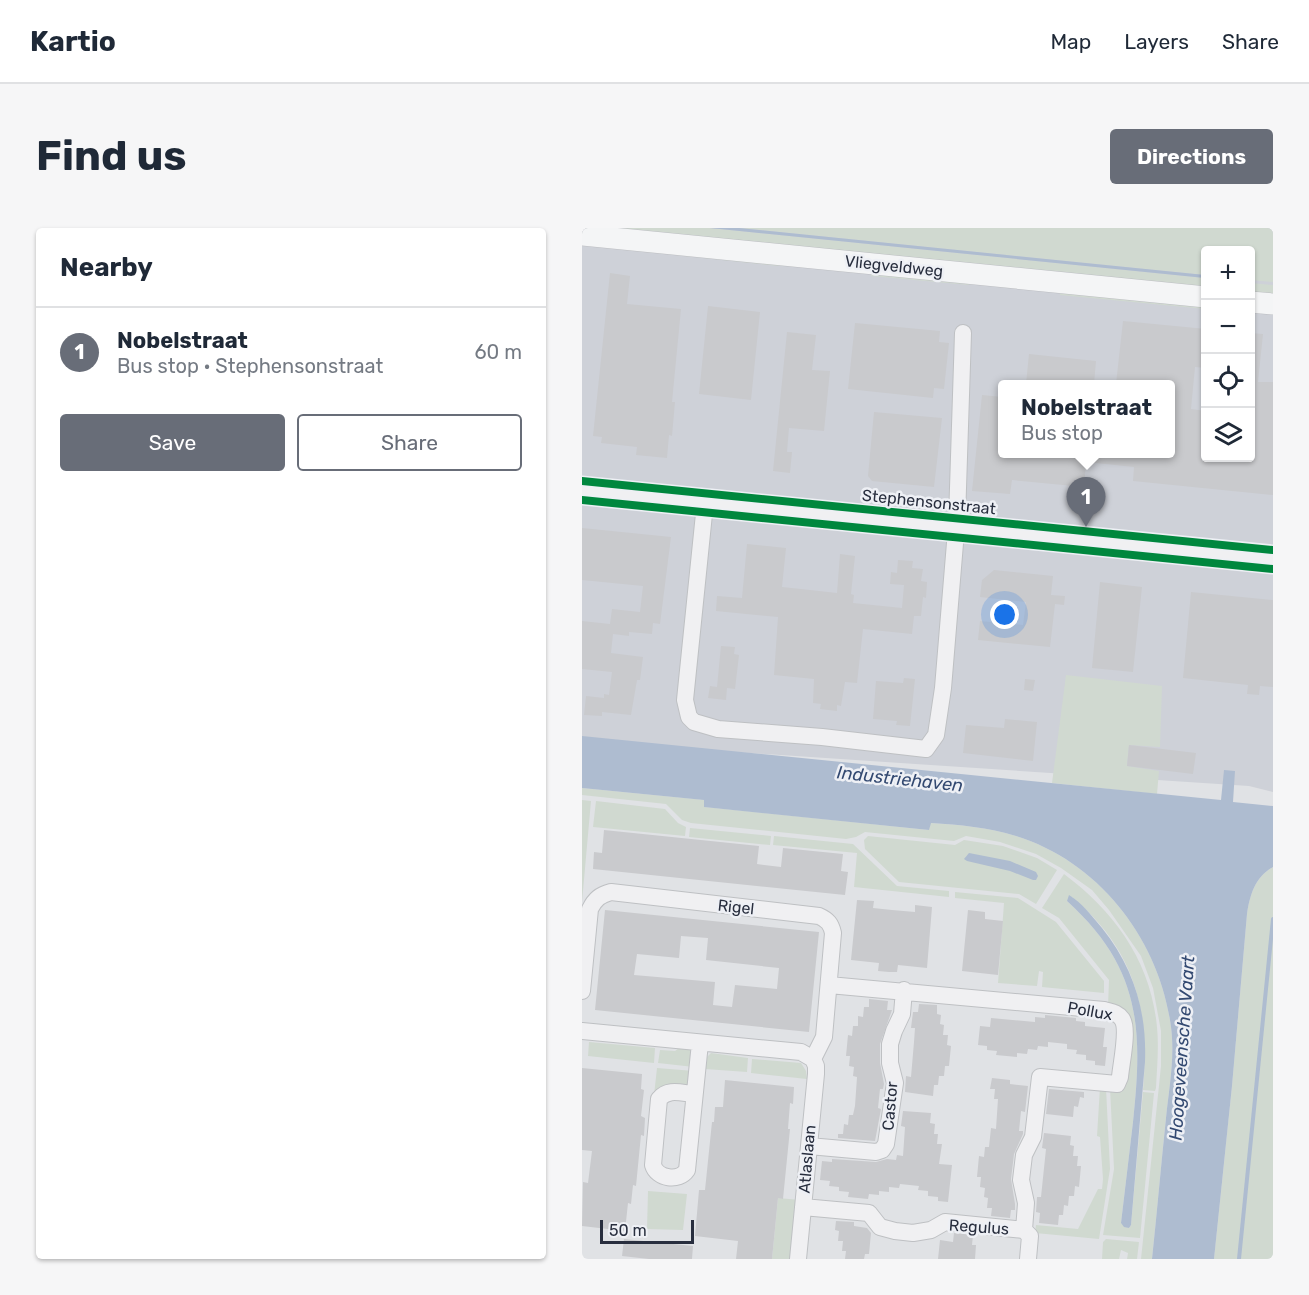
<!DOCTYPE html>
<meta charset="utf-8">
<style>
body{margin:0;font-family:Rubik,sans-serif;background:#f6f6f7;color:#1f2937}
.controls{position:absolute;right:18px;top:18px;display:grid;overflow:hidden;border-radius:6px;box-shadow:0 2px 4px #0004}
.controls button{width:54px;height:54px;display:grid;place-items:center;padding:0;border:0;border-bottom:2px solid #e0e1e3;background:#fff;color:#1f2937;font:30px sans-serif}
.scale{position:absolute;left:18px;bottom:15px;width:94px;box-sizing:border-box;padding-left:6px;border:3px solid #282e3e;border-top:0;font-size:16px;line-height:21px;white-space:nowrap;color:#282e3e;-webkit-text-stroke:4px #eef0f5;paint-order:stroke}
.you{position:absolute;left:423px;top:387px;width:21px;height:21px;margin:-15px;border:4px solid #fff;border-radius:50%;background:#1a73e8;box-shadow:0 0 0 9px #1a73e833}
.badge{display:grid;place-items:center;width:39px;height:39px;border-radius:50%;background:#686d78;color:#fff;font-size:20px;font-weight:700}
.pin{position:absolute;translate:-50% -50px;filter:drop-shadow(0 2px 3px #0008)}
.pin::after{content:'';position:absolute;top:32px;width:21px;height:18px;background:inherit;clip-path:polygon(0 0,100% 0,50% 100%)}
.popup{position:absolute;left:416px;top:152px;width:177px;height:78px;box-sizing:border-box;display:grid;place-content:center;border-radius:6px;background:#fff;filter:drop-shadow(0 2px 4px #0005);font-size:20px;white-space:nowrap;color:#747a83}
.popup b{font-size:22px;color:#1f2937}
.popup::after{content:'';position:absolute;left:50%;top:100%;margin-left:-12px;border:12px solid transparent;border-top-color:#fff}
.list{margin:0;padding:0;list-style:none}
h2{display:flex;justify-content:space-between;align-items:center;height:78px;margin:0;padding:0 24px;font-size:26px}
h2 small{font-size:20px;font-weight:400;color:#747a83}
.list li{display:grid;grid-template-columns:39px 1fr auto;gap:18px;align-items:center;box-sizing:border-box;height:90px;padding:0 24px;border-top:2px solid #e0e1e3}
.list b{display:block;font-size:22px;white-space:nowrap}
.list p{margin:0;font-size:20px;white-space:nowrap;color:#747a83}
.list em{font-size:20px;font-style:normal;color:#747a83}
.actions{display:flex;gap:12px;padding:18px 24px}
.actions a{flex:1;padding:14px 0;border:2px solid #686d78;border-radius:6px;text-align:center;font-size:21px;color:#686d78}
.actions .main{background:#686d78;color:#fff}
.icon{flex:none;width:33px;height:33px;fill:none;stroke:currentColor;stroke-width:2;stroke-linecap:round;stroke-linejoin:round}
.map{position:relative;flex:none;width:691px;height:1031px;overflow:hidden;border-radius:6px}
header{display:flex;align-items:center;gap:36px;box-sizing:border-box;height:84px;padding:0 30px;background:#fff;border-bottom:2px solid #e0e1e3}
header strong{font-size:28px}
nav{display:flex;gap:33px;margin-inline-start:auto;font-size:21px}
.intro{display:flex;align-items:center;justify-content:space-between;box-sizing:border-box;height:144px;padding:0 36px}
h1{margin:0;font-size:42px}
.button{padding:15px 27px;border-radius:6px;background:#686d78;color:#fff;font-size:21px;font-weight:700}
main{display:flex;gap:36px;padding:0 36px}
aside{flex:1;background:#fff;border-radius:6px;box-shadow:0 2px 4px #0004}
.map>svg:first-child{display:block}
</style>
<header>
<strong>Kartio</strong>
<nav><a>Map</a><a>Layers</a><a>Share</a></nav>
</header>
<div class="intro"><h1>Find us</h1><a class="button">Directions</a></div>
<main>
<aside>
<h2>Nearby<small></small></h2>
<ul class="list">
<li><span class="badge">1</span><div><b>Nobelstraat</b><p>Bus stop · Stephensonstraat</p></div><em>60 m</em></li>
</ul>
<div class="actions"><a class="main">Save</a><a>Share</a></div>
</aside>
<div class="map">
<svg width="691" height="1031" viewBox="0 0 691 1031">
<rect width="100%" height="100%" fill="#e0e2e5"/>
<path fill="#ced1d8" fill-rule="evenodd" d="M0 0H691V564L667 558 0 514ZM624 22H668V230H624ZM420 156H588V226H420Z"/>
<path fill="#d0d9d0" d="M7 0H128L623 50V63Z
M157 0H691V54L669 52 668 22H624L623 47Z
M0 13 623 78V81L478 67V64L387 55V57L289 48V45L197 36 196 38 11 18V16L0 15Z
M669 55 691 57V70L669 68Z
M484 447 580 458 578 519 547 517 545 538 577 543 575 566 470 555Z
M0 560 123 572V579L347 602 348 595C377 597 406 599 434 608 518 634 578 713 589 799 593 830 587 860 584 890 579 937 575 984 570 1031H559L579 838V803L571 760 559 728 527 682 510 662 479 640 454 626 418 614 384 608 372 613 283 604 274 609 264 611 109 595 100 592 84 576 0 567Z
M0 572 9 573 0 674Z
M14 573 83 581 96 595 104 599 103 608 11 599Z
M108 600 189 608 188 617 107 609Z
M192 608 271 616 315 658 367 663V669L272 659 275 625 191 617Z
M286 608 373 617 382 612 421 618 455 630 475 642 454 676 437 666 317 654 283 621 282 612Z
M691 639V1031H632L650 858 665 686C668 667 673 649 691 639Z
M482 646C533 684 569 734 575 799 577 819 575 840 574 860L573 863 561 862C568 782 553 722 490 669L485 673C559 740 561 801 551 894 547 928 543 961 539 995L547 1000 549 997 561 864 572 865 558 1010 521 1007 532 941 528 860 547 796 526 778 527 752 477 690 460 680Z
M373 664 436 670 474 694 522 753V765L460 759 461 744 457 743 455 758 416 755 422 675 373 670Z
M7 814 73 820 72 835 6 828Z
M100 818 107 819 110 823 112 839 76 835 78 822 93 823Z
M129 825 166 830 165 844 123 841 125 829Z
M170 831 219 835 224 843 225 851 169 845Z
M75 840 112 843 110 857 72 867Z
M518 859 524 860 528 941 517 1011 453 1005 454 997 496 1001 516 961H520L521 951 518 909 515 908Z
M66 963 105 966 101 1002 65 1001Z
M196 970 218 972 212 1031H190Z
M524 1011 557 1014 555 1031H545L546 1025 539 1022 537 1031H520L521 1014Z"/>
<path fill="#aebcd0" d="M128 0H157L623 47V50Z
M0 508 639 572 642 542 653 543 651 574 691 578V639C673 649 668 667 665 686L650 858 632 1031H570C575 984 579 937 584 890 587 860 593 830 589 799 578 713 518 634 434 608 406 599 377 597 349 595L347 602 122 579V572L0 560Z
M387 625 428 633 454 644 456 648 454 652H451L428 643 385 633 382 631Z
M487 667C500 675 510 688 520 700 552 740 565 784 563 834L549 997 547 1000 542 999 539 995C543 961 547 928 551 894 561 801 559 740 485 673Z"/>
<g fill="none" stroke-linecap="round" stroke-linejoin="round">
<path stroke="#aebcd0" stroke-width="4" d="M657 1031 691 691"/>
</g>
<path fill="#c9cacd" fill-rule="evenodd" d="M28 45 48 48 45 76 99 81 90 174H93L90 208 87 207 85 230 54 227 55 219 19 215 20 209 11 208Z
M126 78 178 84 169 172 117 166Z
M541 93 624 101V140L613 139 609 181 624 183V230H669V105L681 106 676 154H691V267L551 253 552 239 504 234 502 259 430 252 428 266 390 263 400 167 420 169V225H588V156H534Z
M273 95 358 103 357 114 367 115 362 161 352 160 351 170 266 161Z
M205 104 234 107 230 142 248 143 242 203 207 200 205 224H210L208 245 191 243Z
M447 126 514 133 512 156H444Z
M292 184 360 190 352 259 290 253 286 248Z
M0 300 89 309 78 396 71 395 70 406 47 404V408L31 406 29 425 61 429 58 452H55L49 487 20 484V488L2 487 4 468 22 470V466L27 467 30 444 0 441V393L28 396 30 381 58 384 61 358 0 352Z
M165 316 204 320 200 359 219 361 255 365 258 326 273 328 269 366 272 367 271 375 320 380 322 357 308 356 309 344 315 345 316 332 331 333 330 340 341 341 339 353 345 354 344 370 341 369 339 388H332L330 406 281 401 275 455 263 454 259 478 255 477V483L238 481 239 476 231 475 232 451 192 447 196 389 134 383 135 368 160 370Z
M412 342 471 348 469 367 483 368 482 377 473 376 468 419 396 412 398 393 441 397 444 374 398 369 400 352Z
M518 354 560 359 551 444 510 440Z
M609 364 691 372V459L678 458 677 467 665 466 666 457 601 450Z
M139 418 153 419 152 426 157 427 153 461 145 460 144 472 126 470 128 458 135 459Z
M322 450 333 451 328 498 314 497 315 493 291 491 294 453 321 455Z
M443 451 453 452 451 463 442 462Z
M423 491 455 494 451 533 381 525 384 497 422 500Z
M547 517 614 525 611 546 545 538Z
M22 602 177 618 175 636 199 639 201 620 261 626 259 643 266 644 263 667 11 641 12 624 20 625Z
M275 672 292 673 291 680 310 682 333 684V677L350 679 345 740 316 737 315 744H307L296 743 297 735 269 732Z
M23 682 237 704 227 804 13 782ZM99 708 126 710 124 732 197 740 195 761 153 757 150 779 131 777 133 754 52 747 55 726 97 730Z
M386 682 403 684V691L421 693 416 747 380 743Z
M287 771 306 773 305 782H310L298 816V835L302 856 301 861H298L296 880 299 881 293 913 256 910V906H261L262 896 266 897 267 887H271L273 878 275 849 271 848 272 839 267 838 268 828H264L266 807 270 808 271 798H276V788L281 789 282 779H287Z
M337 776 355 777V786L359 787 358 796 362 797 361 807H366L365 817 369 818 367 838H363L362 848H357L356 857H352L351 868 323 864 324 848 329 849 332 814 333 800H329L331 784H336Z
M463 787 494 790V793L503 794V798L523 800 521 819H525L523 838 513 837V833L504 832V827L494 826 495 822 485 821V816L466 814V819L456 818 455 822 446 821 445 826 435 825V829L414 827 415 823 405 822V818L396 817 398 798 408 799 409 790 453 794V789L463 790Z
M0 840 60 846 59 861 62 862 59 888 63 890 62 908 59 907 54 958 51 957 49 976 46 975 43 1003 0 998 1 954 6 955 10 923 0 922Z
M410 850 428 852V856L446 858 443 884 439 883 437 903H441V906L432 926 429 951 433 976V982H429L428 990 409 988 410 980H405L406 970 402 969 403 960 398 959 399 949H395L397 928 402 929 403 919H407L409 900 414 901 416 871H412L413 861H408Z
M143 852 212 859 211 876 208 875 206 901H208L201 971 196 970 190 1031H154L156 1013 113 1008 117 962H123L130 894H132L133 879H141Z
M467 861 502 864V870L498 869 496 879 492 878 491 889 464 886Z
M321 883 349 885 348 895 353 896 352 906H356L355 916H360L357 936 370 937 366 974 356 973V969L346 968V963L336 962 337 958 318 956 317 960 307 959V964L297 963V967L287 966 286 971 266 969 267 964 257 963V959L247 958 248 953 238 952 240 933 250 934V931L294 934 305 931 314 932 315 927 321 928 323 899 319 898Z
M462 905 489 908 488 917 492 918 491 928H496L495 938H499L497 959 493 958 492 968H487L486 978 482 977 481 987H477L476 997 457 995 458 985 454 984 455 969H459L462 940 464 921 460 920Z
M254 993 272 994V998L285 1000 289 1005 287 1026H283L282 1031H263L264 1023H260L261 1013H256L257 1003 253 1002Z
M372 1005 391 1007 390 1017H394L393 1031H356L358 1012 371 1014Z
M42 1011 111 1018 110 1031H67L40 1028Z"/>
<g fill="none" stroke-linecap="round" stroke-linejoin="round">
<g stroke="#bec0c3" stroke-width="18">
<path id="minor" d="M0 263 691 332
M123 276 103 472 107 489 112 494 136 501 240 509 344 521 354 507 361 460 375 291 381 105
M247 757 522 782C529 784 535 784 540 791 547 801 539 836 538 849L535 856 458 849 451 909 442 927 439 952 444 975 442 1002
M0 763 8 681C13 671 18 667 29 664L237 688C246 692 249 696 251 705L242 809 231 831
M0 803 219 824 231 831
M112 866C99 865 86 860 77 871L71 937C75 951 97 954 105 942L118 815
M227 918 294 924 300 922 304 916 313 855 308 835V816L312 803 320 786 322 762
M221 979 287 985 298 999 313 1003 331 1005 349 1002 363 994 442 1002 448 1008 446 1031
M216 1031 234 846V838L231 831"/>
</g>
<g stroke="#bdbfc3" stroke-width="22">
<path id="major" d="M0 7 624 69
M668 74 691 76"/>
</g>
<use href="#minor" stroke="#f0f0f2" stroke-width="16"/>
<use href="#major" stroke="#f4f5f6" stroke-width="21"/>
<g stroke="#eef0f5" stroke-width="11">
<path id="cycleway" d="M0 253 691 322
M0 272 691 341"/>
</g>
<use href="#cycleway" stroke="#00873e" stroke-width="8"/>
</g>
<g text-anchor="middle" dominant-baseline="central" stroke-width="5" stroke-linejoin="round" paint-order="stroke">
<g font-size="16" fill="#282e3e" stroke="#eef0f5">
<text transform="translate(312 38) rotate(6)">Vliegveldweg</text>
<text transform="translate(347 274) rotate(6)">Stephensonstraat</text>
<text transform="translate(154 679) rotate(6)">Rigel</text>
<text transform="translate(508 783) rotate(10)">Pollux</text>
<text transform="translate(308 878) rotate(-85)">Castor</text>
<text transform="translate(225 931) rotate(-85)">Atlaslaan</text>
<text transform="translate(397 999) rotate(4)">Regulus</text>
</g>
<g font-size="18" font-style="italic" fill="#334971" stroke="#eef0f5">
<text transform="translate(318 551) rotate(6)">Industriehaven</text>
<text transform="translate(600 820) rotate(-86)">Hoogeveensche Vaart</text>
</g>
</g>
</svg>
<div class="controls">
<button>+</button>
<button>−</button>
<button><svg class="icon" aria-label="locate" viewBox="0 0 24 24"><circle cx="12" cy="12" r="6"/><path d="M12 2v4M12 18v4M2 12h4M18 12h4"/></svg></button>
<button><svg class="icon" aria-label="layers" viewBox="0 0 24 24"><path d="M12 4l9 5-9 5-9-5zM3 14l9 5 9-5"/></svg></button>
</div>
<div class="scale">50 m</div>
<div class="you"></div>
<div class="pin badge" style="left:504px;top:299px">1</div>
<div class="popup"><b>Nobelstraat</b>Bus stop</div>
</div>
</main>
